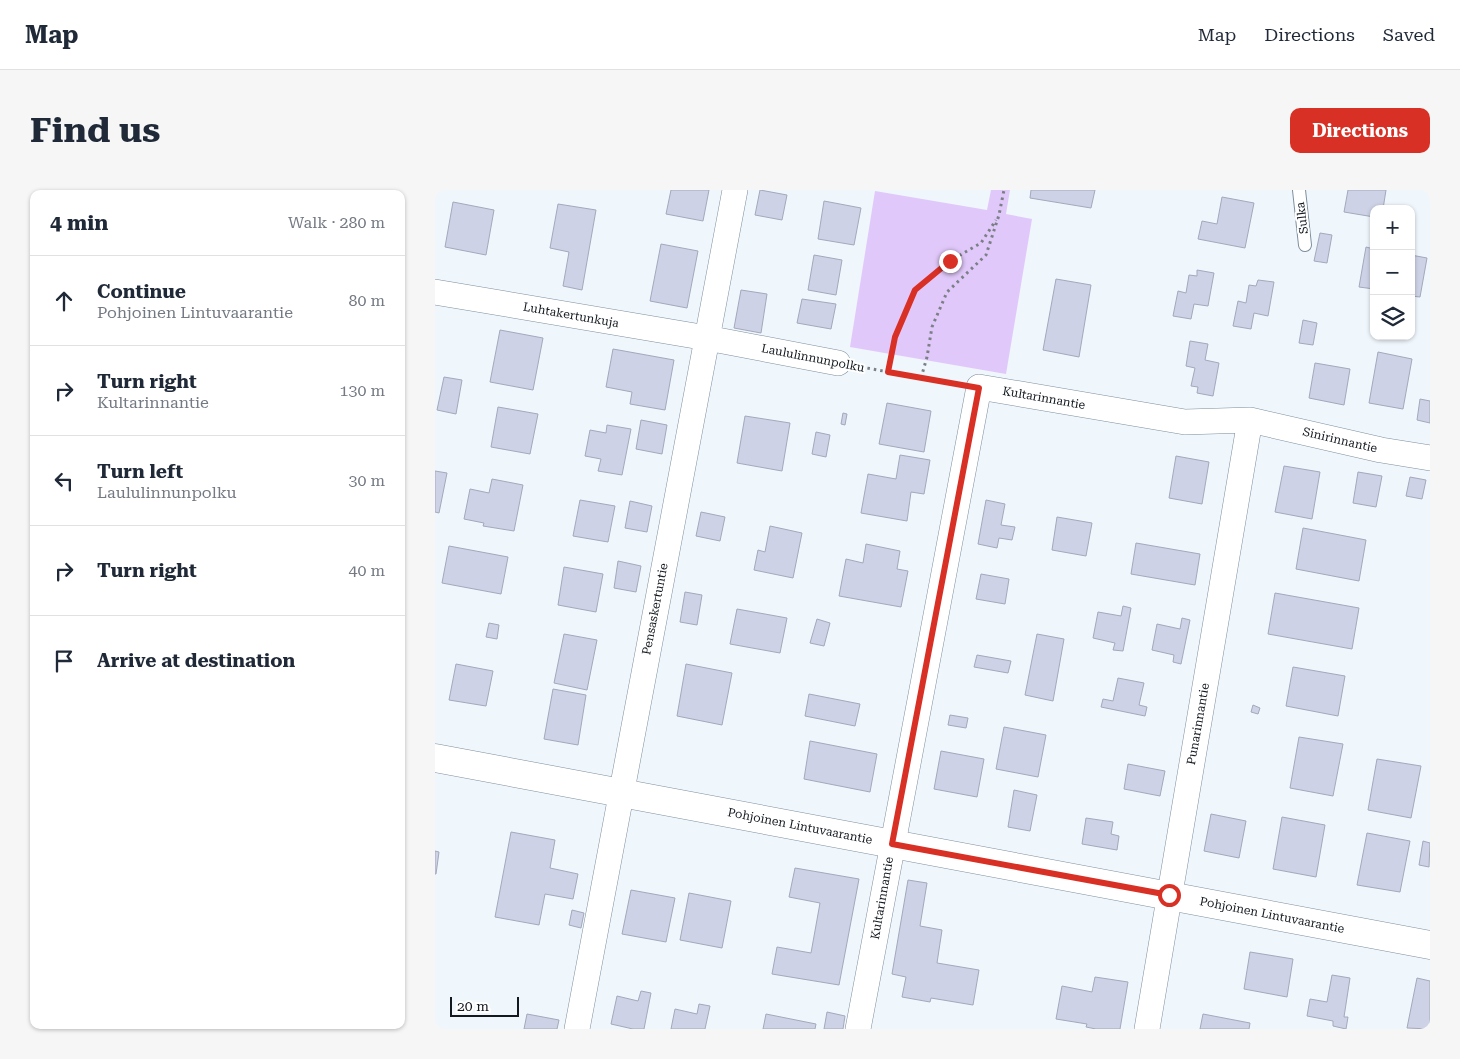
<!DOCTYPE html>
<meta charset="utf-8">
<style>
body{margin:0;font-family:"Roboto Serif",serif;background:#f6f6f7;color:#1f2937}
.controls{position:absolute;right:15px;top:15px;display:grid;overflow:hidden;border-radius:10px;box-shadow:0 1px 4px #0004}
.controls button{width:45px;height:45px;display:grid;place-items:center;padding:0;border:0;border-bottom:1px solid #e0e1e3;background:#fff;color:#1f2937;font:25px sans-serif}
.scale{position:absolute;left:15px;bottom:12px;width:69px;box-sizing:border-box;padding-left:5px;border:2px solid #13191f;border-top:0;font-size:14px;line-height:18px;white-space:nowrap;color:#13191f;-webkit-text-stroke:4px #fff;paint-order:stroke}
.stop{position:absolute;width:15px;height:15px;margin:-11px;border:4px solid #d93025;border-radius:50%;background:#fff}
.stop.end{background:#d93025;border-color:#fff;box-shadow:0 1px 5px #0008}
.list{margin:0;padding:0;list-style:none}
h2{display:flex;justify-content:space-between;align-items:center;height:65px;margin:0;padding:0 20px;font-size:21px}
h2 small{font-size:16px;font-weight:400;color:#747a83}
.list li{display:grid;grid-template-columns:32px 1fr auto;gap:15px;align-items:center;box-sizing:border-box;height:90px;padding:0 20px;border-top:1px solid #e0e1e3}
.list b{display:block;font-size:19px;white-space:nowrap}
.list p{margin:0;font-size:16px;white-space:nowrap;color:#747a83}
.list em{font-size:16px;font-style:normal;color:#747a83}
.icon{flex:none;width:28px;height:28px;fill:none;stroke:currentColor;stroke-width:2;stroke-linecap:round;stroke-linejoin:round}
.map{position:relative;flex:none;width:995px;height:839px;overflow:hidden;border-radius:10px}
header{display:flex;align-items:center;gap:30px;box-sizing:border-box;height:70px;padding:0 25px;background:#fff;border-bottom:1px solid #e0e1e3}
header strong{font-size:24px}
nav{display:flex;gap:28px;margin-inline-start:auto;font-size:18px}
.intro{display:flex;align-items:center;justify-content:space-between;box-sizing:border-box;height:120px;padding:0 30px}
h1{margin:0;font-size:35px}
.button{padding:12px 22px;border-radius:10px;background:#d93025;color:#fff;font-size:18px;font-weight:700}
main{display:flex;gap:30px;padding:0 30px}
aside{flex:1;background:#fff;border-radius:10px;box-shadow:0 1px 4px #0004}
.map>svg:first-child{display:block}
</style>
<header>
<strong>Map</strong>
<nav><a>Map</a><a>Directions</a><a>Saved</a></nav>
</header>
<div class="intro"><h1>Find us</h1><a class="button">Directions</a></div>
<main>
<aside>
<h2>4 min<small>Walk · 280 m</small></h2>
<ul class="list">
<li><svg class="icon" aria-label="ahead" viewBox="0 0 24 24"><path d="M12 20V5M6 11l6-6 6 6"/></svg><div><b>Continue</b><p>Pohjoinen Lintuvaarantie</p></div><em>80 m</em></li>
<li><svg class="icon" aria-label="right" viewBox="0 0 24 24"><path d="M7 20v-9h11M14 6l5 5-5 5"/></svg><div><b>Turn right</b><p>Kultarinnantie</p></div><em>130 m</em></li>
<li><svg class="icon" aria-label="left" viewBox="0 0 24 24"><path d="M17 20v-9H6M10 6l-5 5 5 5"/></svg><div><b>Turn left</b><p>Laululinnunpolku</p></div><em>30 m</em></li>
<li><svg class="icon" aria-label="right" viewBox="0 0 24 24"><path d="M7 20v-9h11M14 6l5 5-5 5"/></svg><div><b>Turn right</b></div><em>40 m</em></li>
<li><svg class="icon" aria-label="arrive" viewBox="0 0 24 24"><path d="M6 21V4h12l-3 4 3 4H6"/></svg><div><b>Arrive at destination</b></div></li>
</ul>
</aside>
<div class="map">
<svg width="995" height="839" viewBox="0 0 995 839">
<rect width="100%" height="100%" fill="#eff6fc"/>
<path fill="#e1c8fa" d="M556 0H575L571 24 597 29 571 184 415 157 440 1 552 20Z"/>
<path fill="#cdd2e6" stroke="#a4a8bb" d="M236 0H274L268 31 231 24Z
M325 0 352 5 347 30 320 25Z
M596 0H660L656 18 595 8Z
M913 0H951L948 19H939V27L909 22Z
M787 7 819 13 810 58 763 49 767 31 782 34Z
M389 11 426 18 419 55 383 49Z
M18 12 59 20 51 65 10 57Z
M123 14 161 20 147 100 128 96 134 62 115 58Z
M885 43 897 45 892 73 879 71Z
M226 54 263 61 252 118 215 111Z
M931 57 939 59V99L924 97Z
M379 65 407 70 401 105 373 100Z
M976 65 992 68 985 107 976 106Z
M762 80 779 83 773 116 759 114 756 129 738 126 743 101 751 103 754 85 762 86Z
M621 89 656 95 644 167 608 160Z
M823 90 839 92 833 126 819 123 816 139 798 136 803 111 811 113 814 95 821 96Z
M306 100 332 104 326 143 299 138Z
M367 109 401 114 396 139 362 133Z
M868 130 882 133 878 155 864 153Z
M65 140 108 148 98 200 55 192Z
M755 151 773 154 770 170 784 173 778 206 762 203 763 197 756 196 760 178 751 176Z
M178 159 239 170 230 220 195 214 197 202 171 197Z
M943 162 977 169 968 219 934 213Z
M880 173 915 179 909 215 874 208Z
M9 187 27 190 21 224 2 220Z
M985 209 995 211V233L982 230Z
M452 213 496 221 489 262 444 254Z
M63 217 103 224 95 264 56 257Z
M408 223 412 224 410 235 406 234Z
M310 226 355 233 347 281 302 273Z
M206 230 232 235 227 264 201 259Z
M172 235 196 239 187 285 163 281 166 269 150 266 155 240 171 243Z
M381 242 395 245 391 267 377 264Z
M465 265 495 270 489 304 476 302 472 331 426 323 433 284 461 289Z
M741 266 774 272 767 314 734 308Z
M849 276 885 282 877 329 840 322Z
M0 281 12 283 4 323 0 322Z
M923 282 947 286 941 317 918 313Z
M975 287 991 290 987 309 971 306Z
M57 289 88 295 79 341 48 336 49 333 29 329 35 299 54 303Z
M145 310 180 316 173 352 138 346Z
M551 310 570 314 566 335 580 337 577 350 564 348 562 358 543 354Z
M195 311 217 316 212 342 190 338Z
M266 322 290 327 285 351 261 346Z
M622 327 657 333 651 366 617 360Z
M335 336 367 343 358 388 319 380 323 360 330 362Z
M868 338 931 350 924 391 861 379Z
M701 353 765 364 760 395 696 384Z
M431 354 465 361 462 379 473 381 466 417 404 406 411 369 428 373Z
M14 356 73 367 66 404 7 393Z
M183 371 206 376 201 402 179 398Z
M129 377 168 384 161 422 123 415Z
M546 384 574 389 570 414 541 409Z
M250 402 267 405 262 435 245 432Z
M840 403 924 418 917 459 833 444Z
M688 416 696 418 688 461 678 460 680 453 658 448 663 422 686 426Z
M302 419 352 428 345 463 295 454Z
M747 428 755 430 746 474 738 472 739 465 717 460 722 434 745 439Z
M382 429 395 433 389 456 375 453Z
M54 433 64 435 62 449 51 447Z
M129 444 162 450 152 500 119 493Z
M602 444 629 449 618 511 590 505Z
M542 465 576 471 573 483 539 477Z
M21 474 58 481 51 516 14 510Z
M251 474 297 483 287 535 242 526Z
M858 477 910 486 903 526 851 516Z
M683 488 709 493 704 515 712 517 710 526 666 517 668 509 678 511Z
M118 499 151 505 143 555 109 549Z
M374 504 425 514 420 536 370 526Z
M818 515 825 518 823 524 816 522Z
M515 525 533 528 531 538 513 535Z
M569 537 611 545 603 587 561 579Z
M864 547 908 554 898 606 855 598Z
M375 551 442 564 435 602 369 589Z
M506 561 549 569 542 607 499 599Z
M942 569 986 576 976 628 933 620Z
M693 574 730 581 725 606 689 599Z
M579 600 602 605 595 641 573 637Z
M776 624 811 631 804 668 769 661Z
M847 627 890 635 881 687 838 679Z
M651 628 678 632 676 644 684 646 682 660 647 654Z
M76 642 120 650 115 678 143 684 138 709 110 704 104 735 60 727Z
M932 643 975 651 965 702 922 695Z
M988 651 995 653 994 677 984 675Z
M0 661 4 662 1 684H0Z
M360 678 424 689 404 795 337 784 342 757 376 763 385 713 354 707Z
M473 690 492 693 485 736 507 740 502 773 544 780 538 815 496 808 495 812 467 807 471 787 457 784Z
M196 700 240 708 231 752 187 744Z
M254 703 296 711 287 758 245 750Z
M137 720 149 723 146 738 134 735Z
M815 762 858 769 852 807 809 799Z
M897 785 915 788 909 827H913L911 839 898 836V831L872 826 875 809 892 812Z
M660 787 693 792 685 839H661L651 837 652 834 621 829 627 796 657 802Z
M982 788 995 791V839L972 838Z
M206 801 216 803 209 839H198L176 834 182 806 203 811Z
M264 814 275 816 270 839H236L240 819 262 824Z
M392 822 410 826 408 839H389Z
M92 824 124 830 122 839H89Z
M331 824 381 834 380 839H328Z
M768 824 815 833 814 839H765Z"/>
<g fill="none" stroke-linecap="round" stroke-linejoin="round">
<g stroke="#7f8f9e" stroke-width="14">
<path id="service" d="M864 0 870 55"/>
</g>
<g stroke="#7f8f9e" stroke-width="26">
<path id="minor" d="M0 102 272 148 403 173
M142 839 300 0
M423 839 544 197 750 232 815 230 946 260 995 268
M712 839 815 230"/>
</g>
<g stroke="#7f8f9e" stroke-width="29">
<path id="tertiary" d="M0 568 995 755"/>
</g>
<path stroke="#7a8086" stroke-width="3" stroke-dasharray="2.5 4" stroke-linecap="butt" d="M426 177 521 194
M453 182 460 147 480 100 515 71 546 53 561 30
M486 188 492 167 497 137 512 102 551 65 564 25 569 0"/>
<use href="#service" stroke="#fff" stroke-width="12"/>
<use href="#minor" stroke="#fff" stroke-width="25"/>
<use href="#tertiary" stroke="#fff" stroke-width="28"/>
</g>
<g fill="none" stroke-linecap="round" stroke-linejoin="round">
<path stroke="#d93025" stroke-width="6" d="M515 71 480 100 460 147 453 182 544 198 457 654 734 705"/>
</g>
<g text-anchor="middle" dominant-baseline="central" stroke-width="4" stroke-linejoin="round" paint-order="stroke">
<g font-size="12" fill="#13191f" stroke="#fff">
<text transform="translate(867 28) rotate(-97)">Sulka</text>
<text transform="translate(136 125) rotate(10)">Luhtakertunkuja</text>
<text transform="translate(378 168) rotate(11)">Laululinnunpolku</text>
<text transform="translate(609 208) rotate(10)">Kultarinnantie</text>
<text transform="translate(905 250) rotate(13)">Sinirinnantie</text>
<text transform="translate(220 419) rotate(-79)">Pensaskertuntie</text>
<text transform="translate(763 534) rotate(-80)">Punarinnantie</text>
<text transform="translate(365 636) rotate(11)">Pohjoinen Lintuvaarantie</text>
<text transform="translate(447 708) rotate(-80)">Kultarinnantie</text>
<text transform="translate(837 725) rotate(11)">Pohjoinen Lintuvaarantie</text>
</g>
</g>
</svg>
<div class="controls">
<button>+</button>
<button>−</button>
<button><svg class="icon" aria-label="layers" viewBox="0 0 24 24"><path d="M12 4l9 5-9 5-9-5zM3 14l9 5 9-5"/></svg></button>
</div>
<div class="scale">20 m</div>
<div class="stop" style="left:734px;top:705px"></div>
<div class="stop end" style="left:515px;top:71px"></div>
</div>
</main>
